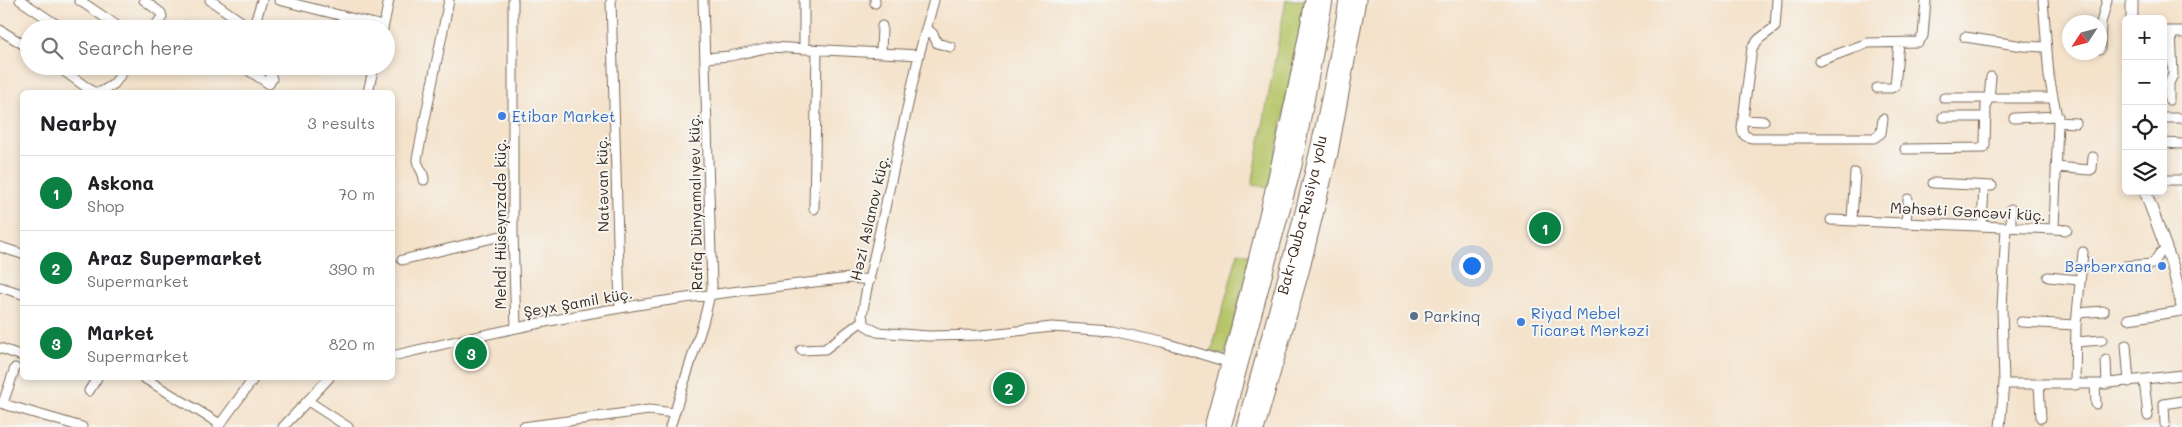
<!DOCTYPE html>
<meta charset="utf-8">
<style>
body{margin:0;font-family:Mali,sans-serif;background:#f2f2f2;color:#202124}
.controls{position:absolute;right:15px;top:15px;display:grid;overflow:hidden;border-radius:8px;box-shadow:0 2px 8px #0003}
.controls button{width:45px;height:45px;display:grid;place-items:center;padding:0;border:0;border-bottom:1px solid #e0e0e0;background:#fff;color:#202124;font:25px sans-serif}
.compass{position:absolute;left:2062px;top:15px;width:45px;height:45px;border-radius:50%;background:#fff;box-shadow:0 2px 8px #0003;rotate:234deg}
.you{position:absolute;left:1471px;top:265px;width:18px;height:18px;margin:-12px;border:4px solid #fff;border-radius:50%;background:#1a73e8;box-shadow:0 0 0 8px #1a73e833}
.badge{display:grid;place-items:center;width:32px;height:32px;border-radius:50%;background:#0b8043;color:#fff;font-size:16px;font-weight:700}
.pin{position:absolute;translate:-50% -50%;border:2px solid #fff;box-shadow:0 1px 5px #0006}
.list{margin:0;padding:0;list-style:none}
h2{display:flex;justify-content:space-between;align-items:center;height:65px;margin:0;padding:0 20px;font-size:21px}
h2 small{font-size:16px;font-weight:400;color:#757577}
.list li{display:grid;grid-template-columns:32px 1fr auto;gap:15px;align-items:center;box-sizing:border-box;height:75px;padding:0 20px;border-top:1px solid #e0e0e0}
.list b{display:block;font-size:19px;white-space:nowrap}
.list p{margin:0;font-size:16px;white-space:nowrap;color:#757577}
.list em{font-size:16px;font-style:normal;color:#757577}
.icon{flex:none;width:28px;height:28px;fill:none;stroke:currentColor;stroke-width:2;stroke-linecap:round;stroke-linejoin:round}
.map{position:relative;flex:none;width:2182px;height:427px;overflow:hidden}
.search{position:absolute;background:#fff;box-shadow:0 2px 8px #0003;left:20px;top:20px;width:375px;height:55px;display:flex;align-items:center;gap:12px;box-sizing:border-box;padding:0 18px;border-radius:28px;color:#757577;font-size:19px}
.panel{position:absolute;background:#fff;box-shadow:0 2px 8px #0003;left:20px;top:90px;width:375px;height:290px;border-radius:8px}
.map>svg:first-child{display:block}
</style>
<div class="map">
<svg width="2182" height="427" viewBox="0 0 2182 427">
<rect width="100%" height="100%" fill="#f6f6f2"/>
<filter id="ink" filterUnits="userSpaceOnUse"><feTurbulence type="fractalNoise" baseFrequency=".02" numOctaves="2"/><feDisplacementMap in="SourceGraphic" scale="10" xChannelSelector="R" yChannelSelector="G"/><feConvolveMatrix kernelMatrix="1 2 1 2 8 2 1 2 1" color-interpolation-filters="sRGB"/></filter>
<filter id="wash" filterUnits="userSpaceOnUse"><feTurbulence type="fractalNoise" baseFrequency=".0096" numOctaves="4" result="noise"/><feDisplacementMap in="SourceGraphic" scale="20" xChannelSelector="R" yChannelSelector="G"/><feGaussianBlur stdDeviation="1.12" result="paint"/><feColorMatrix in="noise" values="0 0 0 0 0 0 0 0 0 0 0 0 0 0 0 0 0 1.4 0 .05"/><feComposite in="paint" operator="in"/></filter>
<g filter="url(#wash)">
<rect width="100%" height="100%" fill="#f4e2ca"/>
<path fill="#b5c466" stroke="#787742" d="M1286 0H1306L1269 188 1252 185Z
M1238 252 1251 255 1225 355 1211 353Z"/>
</g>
<g filter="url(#ink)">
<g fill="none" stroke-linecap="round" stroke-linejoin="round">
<g stroke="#7c6a5a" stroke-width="11">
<path id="minor" d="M20 0 63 29
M79 0 122 29
M144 0 161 13 162 17 153 29
M210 0 252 29
M279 0 383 26
M513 0V233L516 328
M611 0 620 308
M804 0V49
M934 0 919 55 866 293 862 316 865 325 877 332 928 336 982 335 1052 327 1112 331 1162 342 1230 363
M1777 0 1775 27 1759 39 1752 48 1742 127C1742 135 1745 137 1753 138H1874L1881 133 1883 119
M875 3V0
M184 26 188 29
M926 28 933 34 937 43 951 47
M253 29 262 0
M383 29 389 0
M0 30 29 48
M1965 37 2023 46 2046 47
M2100 49 2101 23 2107 0
M881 53 882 26
M705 58 730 56 770 47 919 55
M1819 61 1868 43 1918 42 1923 36 1926 0
M57 66 93 92H101
M242 66 269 84 272 79 268 66
M1877 88H1891L1895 86 1899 43
M101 92 114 84 127 66
M368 92 374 66
M1944 98H1989L1991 77
M2169 100V83L2173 75 2171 32
M1943 117H1986
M2014 118 2058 116
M2163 118H2182
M1743 120 1764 121
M2058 122 2076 123
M2163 143 2182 144
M1905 149 1984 148 1985 145 1986 104 1989 98H2053
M2056 167 2090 170 2092 169 2093 157
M424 180C424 171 417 167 417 159L449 0
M2163 180H2182
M1933 183 1992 186
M814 209 817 50
M1852 219 1855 173
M1831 220 2054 229 2058 122 2049 76 2043 0
M1906 222 1908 199
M1982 226 1984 186
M2011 227V209
M2054 229 2067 230
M0 247 22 254
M402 260 513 233
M2125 266 2153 264 2160 253 2166 250
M2048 277 2079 280
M0 287 22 294
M2077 313 2104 311
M2128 319 2182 311
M2021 322 2076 325
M2076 342 2102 340
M2126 345 2129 382
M0 348 22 356
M801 350 825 349 862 321
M392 356C468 338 543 321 620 308 696 295 773 287 850 278L870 280
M2106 360 2107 384
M144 378 220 424
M2144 380 2148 416
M2004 384H2100L2182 375
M2039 384 2041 418
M2095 384 2096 404
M2075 385 2076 325 2083 252
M89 391 97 378
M308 401 348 427
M0 403 82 427
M3 403 15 368
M2165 424 2164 404 2182 401
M218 427 254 378
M283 427 329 378
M523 427 649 410 674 413
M670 427 703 323 712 287 703 0
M2000 427 2004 384 2002 308 2006 227"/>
</g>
<g stroke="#7c6a5a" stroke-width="13">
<path id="tertiary" d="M2132 19V0
M2163 32H2182
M2145 191 2173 267 2182 306"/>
</g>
<g stroke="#7c6a5a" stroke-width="17">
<g id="trunk">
<path d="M1212 427C1251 286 1287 144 1313 0"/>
<path d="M1223 427 1294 165 1325 0"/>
<path id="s1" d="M1244 427C1284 286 1325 145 1347 0"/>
<path d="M1257 427 1302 268 1330 153 1358 0"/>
</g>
</g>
<use href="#minor" stroke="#fff" stroke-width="9"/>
<use href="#tertiary" stroke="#fff" stroke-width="11"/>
<use href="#trunk" stroke="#fff" stroke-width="15"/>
</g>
</g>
<g fill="#3f7fe0" stroke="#f6f6f2" stroke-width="2">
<circle cx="502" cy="116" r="5"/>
<circle cx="2162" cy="266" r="5"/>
<circle cx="1521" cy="322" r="5"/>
</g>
<circle fill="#5c6f8a" stroke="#f6f6f2" stroke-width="2" cx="1414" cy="316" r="5"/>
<g text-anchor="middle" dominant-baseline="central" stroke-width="4" stroke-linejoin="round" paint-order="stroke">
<g font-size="15" fill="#366cbe" stroke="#f6f6f2" text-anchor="start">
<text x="512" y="116">Etibar Market</text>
<text x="2152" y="266" text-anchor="end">Bərbərxana</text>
<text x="1531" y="313">Riyad Mebel<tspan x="1531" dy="17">Ticarət Mərkəzi</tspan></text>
</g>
<g font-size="15" fill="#3b2a1e" stroke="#f6f6f2">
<text transform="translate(602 184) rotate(-91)">Natəvan küç.</text>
<text transform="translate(695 202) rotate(-91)">Rafiq Dünyamalıyev küç.</text>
<text transform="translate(1968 211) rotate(3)">Məhsəti Gəncəvi küç.</text>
<text stroke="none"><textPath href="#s1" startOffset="220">Bakı-Quba-Rusiya yolu</textPath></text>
<text transform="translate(869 218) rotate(-77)">Həzi Aslanov küç.</text>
<text transform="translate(500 224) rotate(-90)">Mehdi Hüseynzadə küç.</text>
<text transform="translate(578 302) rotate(-10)">Şeyx Şamil küç.</text>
</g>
<g font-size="15" fill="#4e5e75" stroke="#f6f6f2" text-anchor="start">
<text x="1424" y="316">Parkinq</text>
</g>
</g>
</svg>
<div class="controls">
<button>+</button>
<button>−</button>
<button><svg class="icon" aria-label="locate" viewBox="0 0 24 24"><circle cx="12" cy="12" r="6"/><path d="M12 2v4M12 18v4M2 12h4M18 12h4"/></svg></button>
<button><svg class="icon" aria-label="layers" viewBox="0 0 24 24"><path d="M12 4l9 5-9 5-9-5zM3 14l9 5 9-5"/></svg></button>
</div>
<svg class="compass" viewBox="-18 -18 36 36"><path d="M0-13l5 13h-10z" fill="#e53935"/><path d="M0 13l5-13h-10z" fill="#757577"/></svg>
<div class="you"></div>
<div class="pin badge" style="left:1545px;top:228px">1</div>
<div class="pin badge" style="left:1009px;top:388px">2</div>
<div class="pin badge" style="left:471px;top:353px">3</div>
<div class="search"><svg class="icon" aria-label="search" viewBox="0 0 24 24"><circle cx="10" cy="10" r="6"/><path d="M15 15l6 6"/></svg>Search here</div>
<section class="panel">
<h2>Nearby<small>3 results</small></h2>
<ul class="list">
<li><span class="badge">1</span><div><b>Askona</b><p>Shop</p></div><em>70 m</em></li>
<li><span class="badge">2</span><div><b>Araz Supermarket</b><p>Supermarket</p></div><em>390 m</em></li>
<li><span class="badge">3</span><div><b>Market</b><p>Supermarket</p></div><em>820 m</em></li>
</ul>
</section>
</div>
